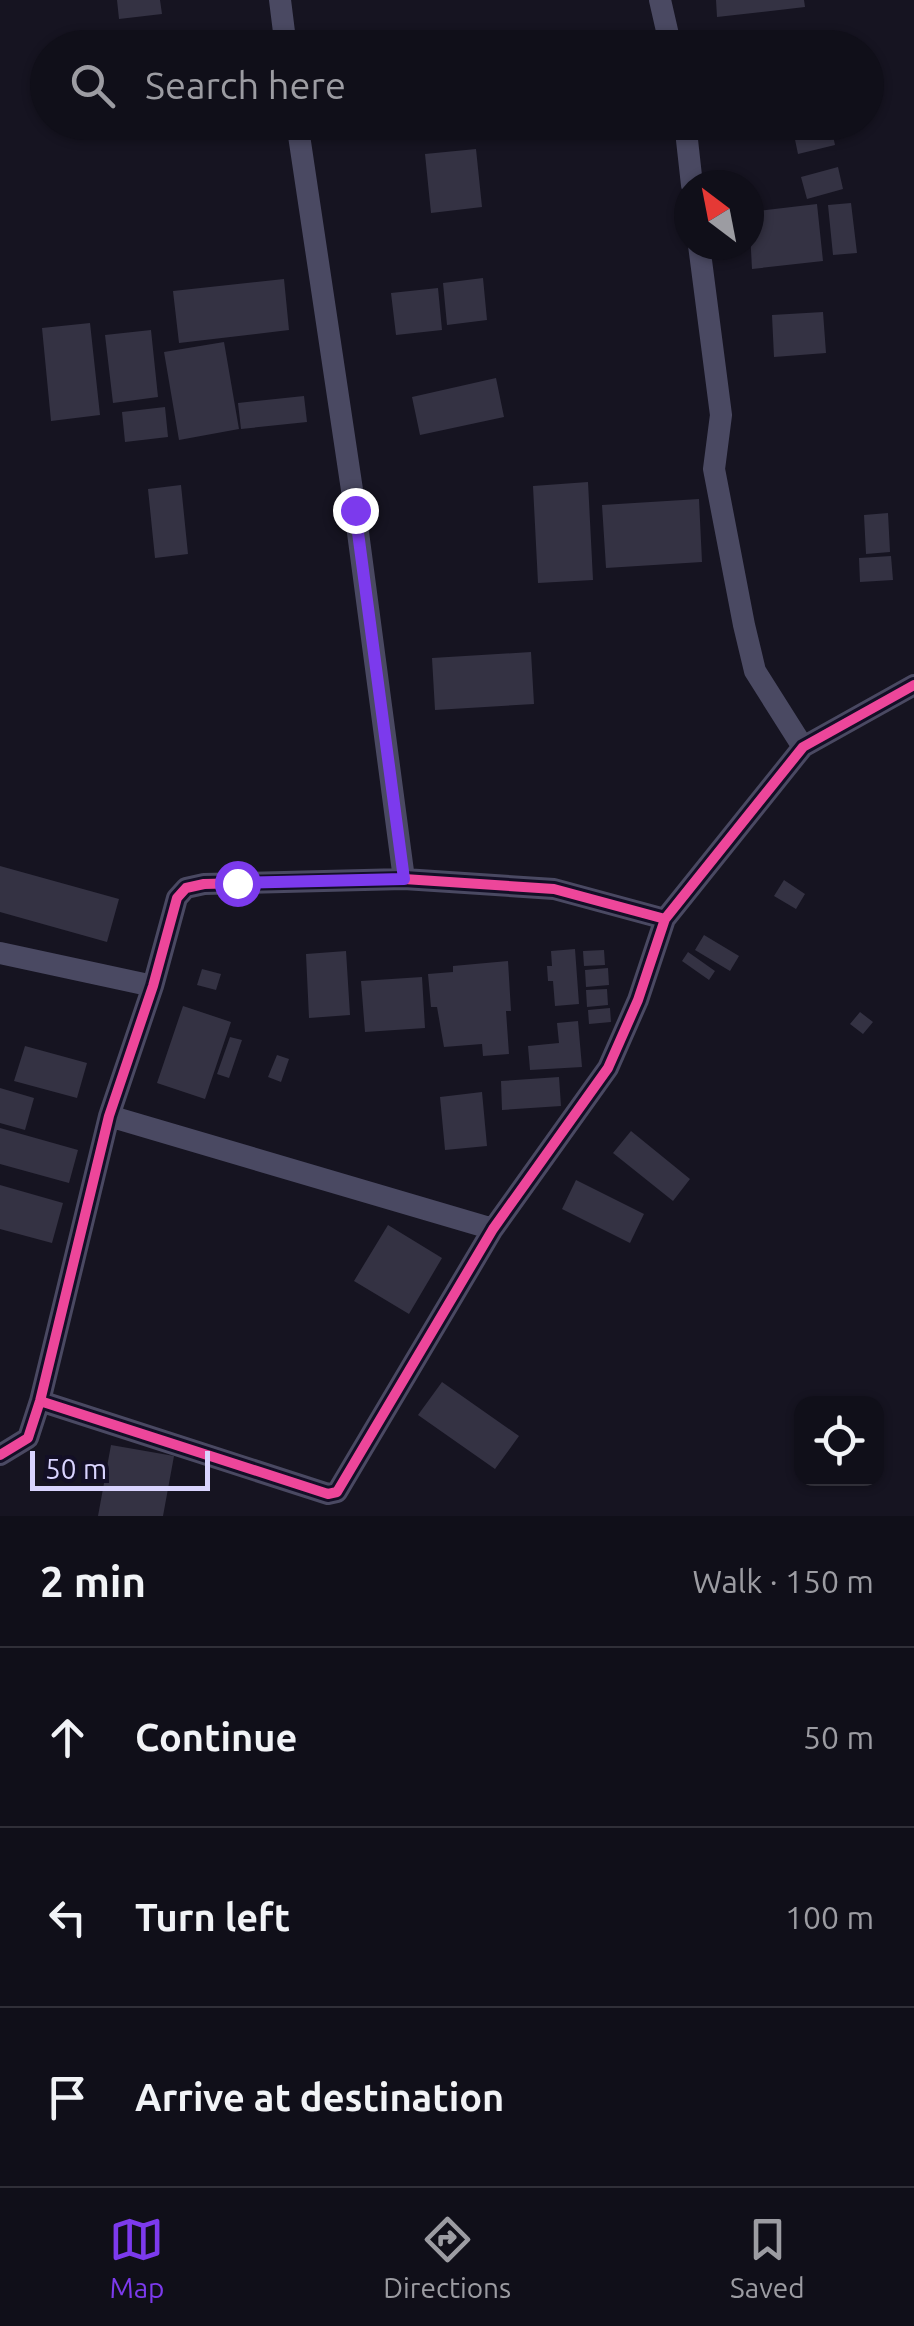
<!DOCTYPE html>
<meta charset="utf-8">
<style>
body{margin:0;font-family:Ubuntu,sans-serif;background:#191822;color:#f1f3f6}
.controls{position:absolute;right:30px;bottom:30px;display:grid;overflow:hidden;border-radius:20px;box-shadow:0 2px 8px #0004}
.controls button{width:90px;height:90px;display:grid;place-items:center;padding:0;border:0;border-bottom:2px solid #302f38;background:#100f19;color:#f1f3f6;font:50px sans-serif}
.compass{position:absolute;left:674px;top:170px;width:90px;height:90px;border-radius:50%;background:#100f19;box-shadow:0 2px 8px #0004;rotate:328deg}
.scale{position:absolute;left:30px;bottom:25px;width:180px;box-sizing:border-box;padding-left:10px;border:5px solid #d9d4ff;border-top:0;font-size:28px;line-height:35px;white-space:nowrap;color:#d9d4ff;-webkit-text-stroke:8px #130f26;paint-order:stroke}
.stop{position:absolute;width:30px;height:30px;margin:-22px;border:8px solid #7c3aed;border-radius:50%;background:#fff}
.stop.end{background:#7c3aed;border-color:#fff;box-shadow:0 2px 10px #0008}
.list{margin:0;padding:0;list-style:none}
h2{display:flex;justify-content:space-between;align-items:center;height:130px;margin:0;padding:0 40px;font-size:42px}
h2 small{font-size:32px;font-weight:400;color:#9c9ca2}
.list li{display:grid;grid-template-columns:65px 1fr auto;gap:30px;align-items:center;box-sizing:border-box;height:180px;padding:0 40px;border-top:2px solid #302f38}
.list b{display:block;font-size:38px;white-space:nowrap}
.list em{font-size:32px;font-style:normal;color:#9c9ca2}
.icon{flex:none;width:55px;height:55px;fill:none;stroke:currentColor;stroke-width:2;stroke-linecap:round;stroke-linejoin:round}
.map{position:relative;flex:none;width:914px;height:1516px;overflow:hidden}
.search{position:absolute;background:#100f19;box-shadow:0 2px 8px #0004;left:30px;right:30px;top:30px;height:110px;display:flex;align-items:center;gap:25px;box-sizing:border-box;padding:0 35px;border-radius:55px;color:#9c9ca2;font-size:38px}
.sheet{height:670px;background:#100f19}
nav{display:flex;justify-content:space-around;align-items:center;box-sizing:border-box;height:140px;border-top:2px solid #302f38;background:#100f19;font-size:28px;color:#9c9ca2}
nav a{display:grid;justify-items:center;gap:5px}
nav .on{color:#7c3aed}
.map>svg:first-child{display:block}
</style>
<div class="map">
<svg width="914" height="1516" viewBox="0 0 914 1516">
<rect width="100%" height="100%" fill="#161421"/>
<path fill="#343243" d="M117 0H160L162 14 119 19Z
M716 0H804L805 7 717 17Z
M807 122H830L835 145 798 154 793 130 808 126Z
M476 149 482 207 431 213 425 154Z
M838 167 843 189 807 199 801 177Z
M851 203 857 253 833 255 828 205Z
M817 204 823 261 752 269 749 212Z
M483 278 487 320 447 325 443 283Z
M284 279 289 330 179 343 173 291Z
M438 288 442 330 396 335 391 293Z
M823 312 826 353 774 357 772 315Z
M90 323 100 415 51 421 42 328Z
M151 330 158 397 113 403 105 335Z
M224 342 239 429 179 440 164 352Z
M496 378 504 417 420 435 412 397Z
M304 396 307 422 241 429 238 403Z
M165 407 168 437 125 442 122 412Z
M588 482 593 580 538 583 533 486Z
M181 485 188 554 155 558 148 489Z
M699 499 702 562 606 568 602 505Z
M888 513 890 552 866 554 864 515Z
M891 556 893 580 860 582 859 558Z
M531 652 534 704 435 710 432 658Z
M0 866 119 899 107 942 0 912Z
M784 880 805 894 796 909 774 896Z
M704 935 739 956 730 971 695 950Z
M575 949 579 1004 555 1006 553 981H548L547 966H552L551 951Z
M604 950 605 965 584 966 583 951Z
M346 951 350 1015 309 1018 306 954Z
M688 952 715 971 709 980 682 961Z
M508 961 511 1011H506L509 1054 483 1056 482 1044 444 1047 437 1007H431L428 974 453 972V966Z
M608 968 609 985 586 987 585 970Z
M202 969 221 974 216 990 197 985Z
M422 977 425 1028 365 1032 361 981Z
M607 989 608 1005 587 1007 586 990Z
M183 1006 231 1022 205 1099 157 1083Z
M610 1008 611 1022 589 1024 588 1010Z
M860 1012 873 1022 863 1034 850 1024Z
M578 1021 582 1067 530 1070 528 1046 559 1043 557 1023Z
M230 1037 242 1040 229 1078 217 1074Z
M25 1046 87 1063 77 1098 14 1081Z
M277 1055 289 1059 281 1082 268 1077Z
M559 1077 561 1106 502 1110 501 1081Z
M0 1088 34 1098 25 1130 0 1123Z
M482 1092 487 1146 445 1150 440 1097Z
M0 1128 78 1150 69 1183 0 1164Z
M631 1131 690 1179 673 1201 613 1153Z
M576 1180 644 1214 630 1243 562 1209Z
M0 1185 63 1203 52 1243 0 1229Z
M388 1225 442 1258 409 1314 354 1281Z
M442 1382 519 1436 495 1469 418 1415Z
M111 1445 174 1456 163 1516H98Z"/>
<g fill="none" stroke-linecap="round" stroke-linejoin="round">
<path stroke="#4a4962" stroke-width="22" d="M280 0 286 48
M660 0 671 48
M297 122 355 510 404 879
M685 122 692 185
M699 245 721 415 714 469 744 625 755 671 803 747
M0 953 153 986
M109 1116 493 1229
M40 1401 328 1494 337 1492 493 1229 608 1068 638 1000 665 919
M0 1455 28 1438 40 1401 109 1116 153 986 177 898 186 888 204 884 404 879 554 889 665 919 803 747 914 685"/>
<g stroke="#130f26" stroke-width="16">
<path id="cycleway" d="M40 1401 328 1494 337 1492 493 1229 608 1068 638 1000 665 919
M0 1455 28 1438 40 1401 109 1116 153 986 177 898 186 888 204 884 404 879 554 889 665 919 803 747 914 685"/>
</g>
<use href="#cycleway" stroke="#ed469a" stroke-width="10"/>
</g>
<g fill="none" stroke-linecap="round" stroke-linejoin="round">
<path stroke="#7c3aed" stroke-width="12" d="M237 883 404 879 355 510"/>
</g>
</svg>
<div class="controls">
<button><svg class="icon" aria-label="locate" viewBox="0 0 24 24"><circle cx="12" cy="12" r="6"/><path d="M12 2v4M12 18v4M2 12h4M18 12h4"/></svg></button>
</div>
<svg class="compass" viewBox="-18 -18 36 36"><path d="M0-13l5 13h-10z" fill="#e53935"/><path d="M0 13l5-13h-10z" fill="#9c9ca2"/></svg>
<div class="scale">50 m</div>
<div class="stop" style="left:237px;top:883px"></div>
<div class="stop end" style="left:355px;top:510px"></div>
<div class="search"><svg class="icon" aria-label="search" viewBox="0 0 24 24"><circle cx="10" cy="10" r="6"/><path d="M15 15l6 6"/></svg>Search here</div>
</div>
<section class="sheet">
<h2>2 min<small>Walk · 150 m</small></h2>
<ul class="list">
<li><svg class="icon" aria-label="ahead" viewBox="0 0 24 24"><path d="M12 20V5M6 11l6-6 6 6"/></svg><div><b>Continue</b></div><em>50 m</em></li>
<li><svg class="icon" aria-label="left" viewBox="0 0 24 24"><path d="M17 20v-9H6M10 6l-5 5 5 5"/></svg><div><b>Turn left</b></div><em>100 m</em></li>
<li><svg class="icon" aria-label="arrive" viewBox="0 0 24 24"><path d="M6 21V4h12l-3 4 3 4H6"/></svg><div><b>Arrive at destination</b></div></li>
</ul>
</section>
<nav>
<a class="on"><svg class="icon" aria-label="map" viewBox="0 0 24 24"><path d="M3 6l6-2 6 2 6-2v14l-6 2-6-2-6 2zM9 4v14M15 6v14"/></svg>Map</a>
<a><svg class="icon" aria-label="directions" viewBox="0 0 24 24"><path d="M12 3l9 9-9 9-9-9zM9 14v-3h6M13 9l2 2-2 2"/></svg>Directions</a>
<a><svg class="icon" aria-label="saved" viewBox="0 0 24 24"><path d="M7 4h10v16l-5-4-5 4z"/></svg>Saved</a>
</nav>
